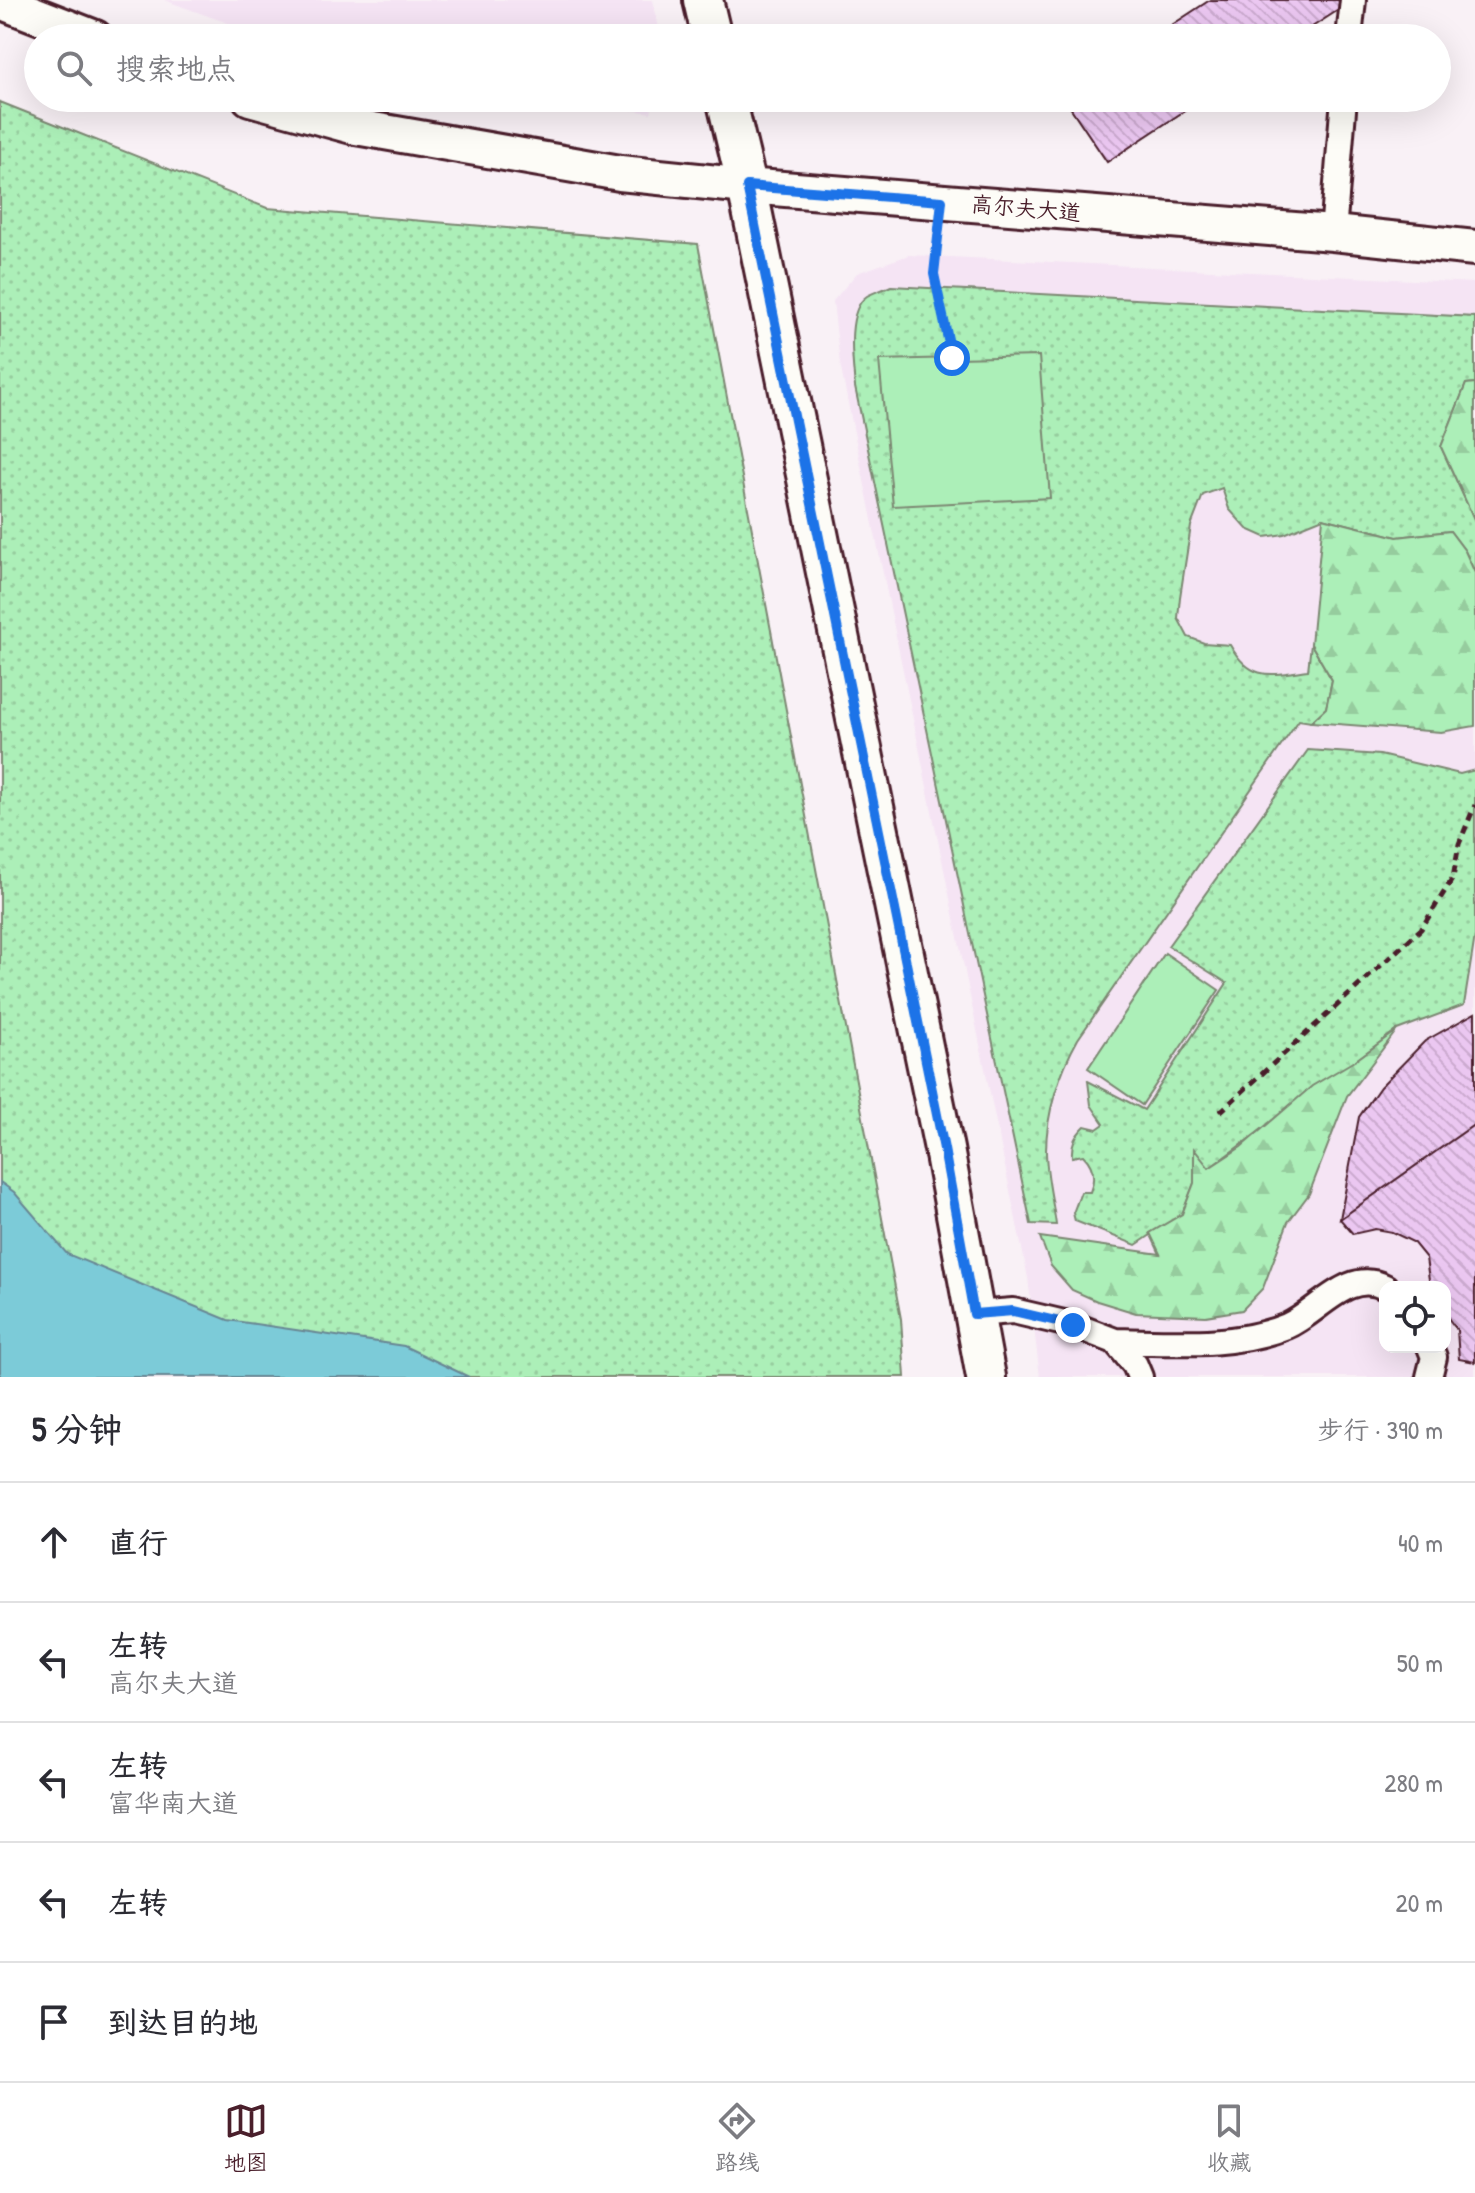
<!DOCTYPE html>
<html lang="zh">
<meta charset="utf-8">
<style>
body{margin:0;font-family:"Patrick Hand","LXGW WenKai TC",sans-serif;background:#f2f2f3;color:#2b2b33}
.controls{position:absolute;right:24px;bottom:24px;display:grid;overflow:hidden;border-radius:16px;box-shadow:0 8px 32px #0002}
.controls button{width:72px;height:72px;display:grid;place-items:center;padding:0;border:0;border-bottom:2px solid #e1e1e2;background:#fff;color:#2b2b33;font:40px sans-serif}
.stop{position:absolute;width:24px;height:24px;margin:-18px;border:6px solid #1a73e8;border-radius:50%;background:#fff}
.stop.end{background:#1a73e8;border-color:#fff;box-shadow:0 2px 8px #0008}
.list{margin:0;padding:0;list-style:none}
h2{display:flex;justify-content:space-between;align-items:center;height:104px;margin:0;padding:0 32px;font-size:34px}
h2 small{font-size:26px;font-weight:400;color:#7c7c81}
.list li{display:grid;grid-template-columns:52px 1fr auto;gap:24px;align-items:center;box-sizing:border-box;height:120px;padding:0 32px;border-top:2px solid #e1e1e2}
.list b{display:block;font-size:30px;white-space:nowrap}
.list p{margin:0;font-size:26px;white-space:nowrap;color:#7c7c81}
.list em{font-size:26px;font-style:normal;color:#7c7c81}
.icon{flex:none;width:44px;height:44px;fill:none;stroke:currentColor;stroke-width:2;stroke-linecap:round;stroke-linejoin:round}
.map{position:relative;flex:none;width:1475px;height:1377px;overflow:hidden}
.search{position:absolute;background:#fff;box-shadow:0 8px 32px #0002;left:24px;right:24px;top:24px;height:88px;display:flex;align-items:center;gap:20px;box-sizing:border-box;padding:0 28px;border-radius:44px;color:#7c7c81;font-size:30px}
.sheet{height:704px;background:#fff}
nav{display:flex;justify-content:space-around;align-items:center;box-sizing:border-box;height:112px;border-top:2px solid #e1e1e2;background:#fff;font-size:22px;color:#7c7c81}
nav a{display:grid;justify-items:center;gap:4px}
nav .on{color:#4a1f2b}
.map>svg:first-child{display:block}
</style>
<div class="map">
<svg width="1475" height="1377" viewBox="0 0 1475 1377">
<defs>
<pattern id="grass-dots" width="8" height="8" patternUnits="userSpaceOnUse" patternTransform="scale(2)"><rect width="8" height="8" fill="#acefb8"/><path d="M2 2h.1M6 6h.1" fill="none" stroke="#96cc9e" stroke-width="1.8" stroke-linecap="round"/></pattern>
<pattern id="forest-firs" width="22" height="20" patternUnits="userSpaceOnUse" patternTransform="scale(2)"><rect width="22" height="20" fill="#acefb8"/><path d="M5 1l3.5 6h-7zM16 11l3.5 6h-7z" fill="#96cc9e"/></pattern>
<pattern id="building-back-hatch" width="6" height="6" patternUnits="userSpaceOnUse" patternTransform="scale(2)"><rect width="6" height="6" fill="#ebc7f1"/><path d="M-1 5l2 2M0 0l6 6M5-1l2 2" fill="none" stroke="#cbaacf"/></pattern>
</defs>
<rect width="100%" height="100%" fill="#f9f1f6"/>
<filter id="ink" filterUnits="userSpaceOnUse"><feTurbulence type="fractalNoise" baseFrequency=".0125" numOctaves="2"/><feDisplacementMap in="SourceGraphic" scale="16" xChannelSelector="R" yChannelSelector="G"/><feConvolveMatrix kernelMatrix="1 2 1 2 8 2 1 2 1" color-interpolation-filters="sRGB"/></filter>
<g filter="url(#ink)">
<path fill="#f5e4f4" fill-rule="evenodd" d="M164 0H653L661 38H269Z
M553 98H654L651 113Z
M909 255 1475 283V1377H1040L1028 1278 840 364 833 301 857 273ZM1385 1287H1445V1347H1385Z"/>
<path fill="url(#grass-dots)" stroke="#7b8772" stroke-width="2" d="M0 102 267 208 698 244 901 1319 905 1377H0Z
M891 286 1475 317V383L1466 384 1441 447 1475 521V573L1465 551 1450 531 1397 537 1323 518 1284 534 1265 537 1247 529 1229 509 1222 488 1203 495 1191 526 1180 597 1178 618 1188 637 1204 643 1230 645C1251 682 1270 675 1308 670L1311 644 1332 680 1326 708 1311 722 1299 720 1078 1039C1060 1071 1046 1113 1046 1151 1046 1175 1053 1201 1056 1225L1031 1224 855 387C853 364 845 311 867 296 874 292 883 290 891 286Z
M1308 750 1380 755 1460 774 1475 770V936L1464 1005 1397 1030 1208 1169 1194 1150V1183L1182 1214 1136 1245 1075 1221 1073 1213 1081 1192H1090C1096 1178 1094 1166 1083 1155L1072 1157C1071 1143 1075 1136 1085 1126L1097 1129 1104 1124 1091 1105 1088 1081 1144 1110 1227 983 1168 946Z"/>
<path fill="url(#forest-firs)" stroke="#7b8772" stroke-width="2" d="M1475 383V521L1441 447 1466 384Z
M1323 518 1397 537 1450 531 1465 551 1475 573V726L1441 732 1311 722 1326 708 1332 680 1311 644Z
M1397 1030 1347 1096 1309 1194 1288 1222 1263 1288 1242 1310 1206 1316 1136 1313 1097 1301 1072 1290 1051 1266 1040 1237 1160 1254 1150 1233 1182 1214 1194 1183V1149L1209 1168 1241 1147 1312 1086 1356 1060Z"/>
<path fill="#acefb8" stroke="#7b8772" stroke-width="2" d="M1039 356 1050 498 893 506 879 360Z
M1165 953 1219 990 1142 1105 1088 1068Z"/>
<path fill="#7ccbd8" stroke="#688693" stroke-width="2" d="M0 1182 14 1192 67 1254 228 1320 404 1346 469 1377H0Z"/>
<path fill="url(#building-back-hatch)" stroke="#4a1f2b" stroke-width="2" d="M1210 0H1338L1343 7 1295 38H1152Z
M1064 98H1204L1107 162Z
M1475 1013V1124L1340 1219 1359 1117 1380 1087 1425 1041Z
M1475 1124V1362L1459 1359 1457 1330 1445 1314V1287H1430L1426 1258 1413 1242 1392 1232 1375 1229 1353 1234 1340 1219Z"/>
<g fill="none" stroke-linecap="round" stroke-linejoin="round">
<g stroke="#4a1f2b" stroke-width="30">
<path id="street" d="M1349 38 1353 0
M1333 233 1344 98
M974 1314 1013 1311 1073 1325 1115 1341 1135 1365 1140 1377
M1115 1341C1171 1342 1234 1348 1287 1326 1319 1312 1348 1268 1385 1287
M1429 1377 1434 1357 1430 1347"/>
</g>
<g stroke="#4a1f2b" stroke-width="40">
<path id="secondary" d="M0 1 95 38
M250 98 356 127 620 173 747 186 1333 233 1475 248"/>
</g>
<g stroke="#4a1f2b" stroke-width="44">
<path id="primary" d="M703 0 712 38
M726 98 747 186 944 1149 986 1377"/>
</g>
<path stroke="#4a1f2b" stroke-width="5" stroke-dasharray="8 6" stroke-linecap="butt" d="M939 230 934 274 952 358
M1220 1112 1421 929 1453 878 1459 844 1475 805"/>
<use href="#street" stroke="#fdfcf7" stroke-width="24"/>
<use href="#secondary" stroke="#fdfcf7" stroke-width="34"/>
<use href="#primary" stroke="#fdfcf7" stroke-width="38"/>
</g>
</g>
<g fill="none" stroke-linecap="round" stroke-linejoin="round" filter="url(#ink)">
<path stroke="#1a73e8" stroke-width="10" d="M952 358 934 274 942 201 747 186 944 1149 974 1314 1013 1311 1073 1325"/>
</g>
<g text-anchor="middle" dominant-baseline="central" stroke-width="7" stroke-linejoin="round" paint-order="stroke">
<g font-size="22" fill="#4a1f2b" stroke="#fdfcf7">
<text transform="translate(1026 208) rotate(5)">高尔夫大道</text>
</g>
</g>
</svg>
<div class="controls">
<button><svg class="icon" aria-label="locate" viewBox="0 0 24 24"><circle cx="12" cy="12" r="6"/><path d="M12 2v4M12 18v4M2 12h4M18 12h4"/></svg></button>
</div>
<div class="stop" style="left:952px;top:358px"></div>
<div class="stop end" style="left:1073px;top:1325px"></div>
<div class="search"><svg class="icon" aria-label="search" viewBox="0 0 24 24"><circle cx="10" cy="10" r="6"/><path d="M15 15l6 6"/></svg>搜索地点</div>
</div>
<section class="sheet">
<h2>5 分钟<small>步行 · 390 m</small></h2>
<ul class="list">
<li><svg class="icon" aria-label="ahead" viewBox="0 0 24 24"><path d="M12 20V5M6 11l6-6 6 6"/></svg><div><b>直行</b></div><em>40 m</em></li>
<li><svg class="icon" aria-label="left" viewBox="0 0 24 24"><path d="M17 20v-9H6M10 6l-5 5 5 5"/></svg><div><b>左转</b><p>高尔夫大道</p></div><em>50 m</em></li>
<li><svg class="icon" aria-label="left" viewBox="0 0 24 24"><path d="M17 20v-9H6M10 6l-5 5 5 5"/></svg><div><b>左转</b><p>富华南大道</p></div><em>280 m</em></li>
<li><svg class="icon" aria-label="left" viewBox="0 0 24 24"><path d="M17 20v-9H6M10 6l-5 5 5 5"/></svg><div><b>左转</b></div><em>20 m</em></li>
<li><svg class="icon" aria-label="arrive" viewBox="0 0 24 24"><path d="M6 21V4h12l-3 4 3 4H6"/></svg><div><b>到达目的地</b></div></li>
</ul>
</section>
<nav>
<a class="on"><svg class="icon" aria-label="map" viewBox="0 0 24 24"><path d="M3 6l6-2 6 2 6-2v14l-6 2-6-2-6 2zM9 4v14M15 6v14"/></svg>地图</a>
<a><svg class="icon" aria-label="directions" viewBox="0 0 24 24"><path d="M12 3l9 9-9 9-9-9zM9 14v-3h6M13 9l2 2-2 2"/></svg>路线</a>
<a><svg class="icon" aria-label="saved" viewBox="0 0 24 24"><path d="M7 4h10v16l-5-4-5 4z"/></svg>收藏</a>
</nav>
